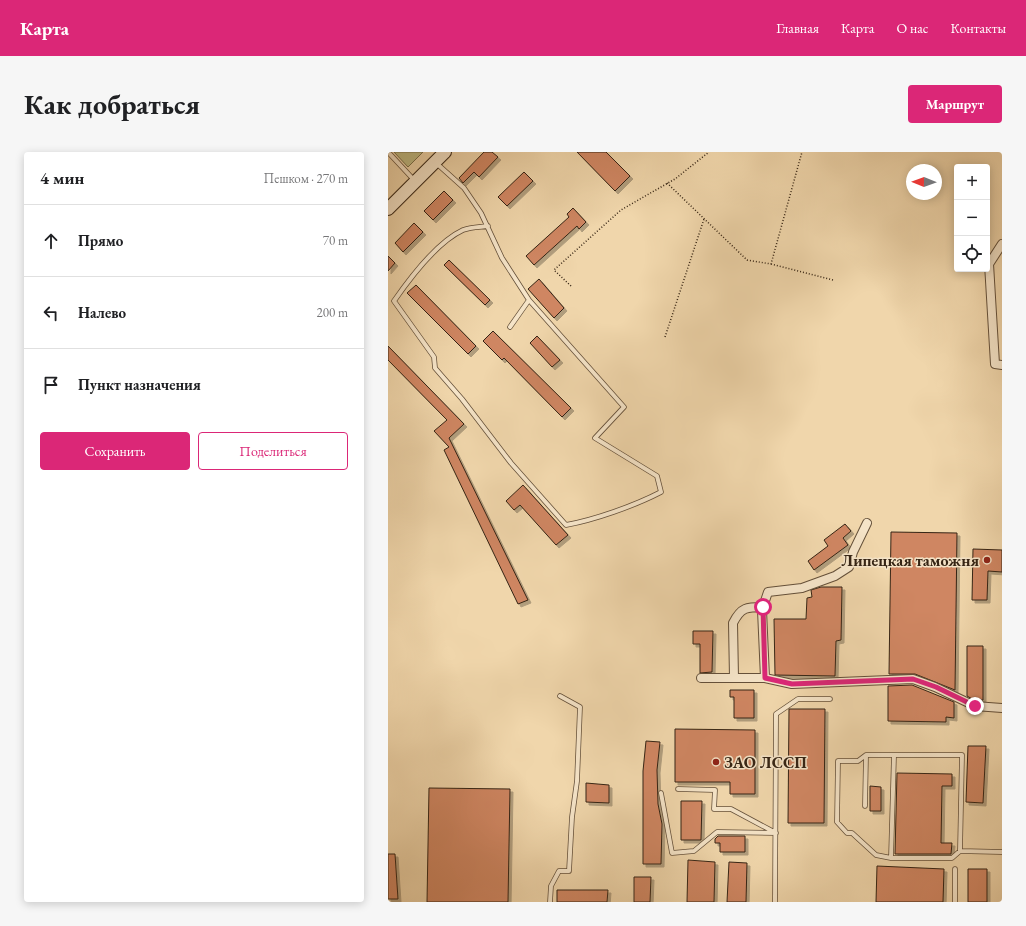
<!DOCTYPE html>
<html lang="ru">
<meta charset="utf-8">
<style>
body{margin:0;font-family:"EB Garamond",serif;background:#f6f6f6;color:#202124}
.controls{position:absolute;right:12px;top:12px;display:grid;overflow:hidden;border-radius:4px;box-shadow:0 2px 10px #0003}
.controls button{width:36px;height:36px;display:grid;place-items:center;padding:0;border:0;border-bottom:1px solid #e0e0e0;background:#fff;color:#202124;font:20px sans-serif}
.compass{position:absolute;left:518px;top:12px;width:36px;height:36px;border-radius:50%;background:#fff;box-shadow:0 2px 10px #0003;rotate:271deg}
.stop{position:absolute;width:12px;height:12px;margin:-9px;border:3px solid #db2777;border-radius:50%;background:#fff}
.stop.end{background:#db2777;border-color:#fff;box-shadow:0 1px 4px #0008}
.list{margin:0;padding:0;list-style:none}
h2{display:flex;justify-content:space-between;align-items:center;height:52px;margin:0;padding:0 16px;font-size:17px}
h2 small{font-size:13px;font-weight:400;color:#757577}
.list li{display:grid;grid-template-columns:26px 1fr auto;gap:12px;align-items:center;box-sizing:border-box;height:72px;padding:0 16px;border-top:1px solid #e0e0e0}
.list b{display:block;font-size:15px;white-space:nowrap}
.list em{font-size:13px;font-style:normal;color:#757577}
.actions{display:flex;gap:8px;padding:12px 16px}
.actions a{flex:1;padding:9px 0;border:1px solid #db2777;border-radius:4px;text-align:center;font-size:14px;color:#db2777}
.actions .main{background:#db2777;color:#fff}
.icon{flex:none;width:22px;height:22px;fill:none;stroke:currentColor;stroke-width:2;stroke-linecap:round;stroke-linejoin:round}
.map{position:relative;flex:none;width:614px;height:750px;overflow:hidden;border-radius:4px}
header{display:flex;align-items:center;gap:24px;box-sizing:border-box;height:56px;padding:0 20px;background:#db2777;color:#fff}
header strong{font-size:19px}
nav{display:flex;gap:22px;margin-inline-start:auto;font-size:14px}
.intro{display:flex;align-items:center;justify-content:space-between;box-sizing:border-box;height:96px;padding:0 24px}
h1{margin:0;font-size:28px}
.button{padding:10px 18px;border-radius:4px;background:#db2777;color:#fff;font-size:14px;font-weight:700}
main{display:flex;gap:24px;padding:0 24px}
aside{flex:1;background:#fff;border-radius:4px;box-shadow:0 2px 10px #0003}
.map>svg:first-child{display:block}
</style>
<header>
<strong>Карта</strong>
<nav><a>Главная</a><a>Карта</a><a>О нас</a><a>Контакты</a></nav>
</header>
<div class="intro"><h1>Как добраться</h1><a class="button">Маршрут</a></div>
<main>
<aside>
<h2>4 мин<small>Пешком · 270 m</small></h2>
<ul class="list">
<li><svg class="icon" aria-label="ahead" viewBox="0 0 24 24"><path d="M12 20V5M6 11l6-6 6 6"/></svg><div><b>Прямо</b></div><em>70 m</em></li>
<li><svg class="icon" aria-label="left" viewBox="0 0 24 24"><path d="M17 20v-9H6M10 6l-5 5 5 5"/></svg><div><b>Налево</b></div><em>200 m</em></li>
<li><svg class="icon" aria-label="arrive" viewBox="0 0 24 24"><path d="M6 21V4h12l-3 4 3 4H6"/></svg><div><b>Пункт назначения</b></div></li>
</ul>
<div class="actions"><a class="main">Сохранить</a><a>Поделиться</a></div>
</aside>
<div class="map">
<svg width="614" height="750" viewBox="0 0 614 750">
<defs>
<filter id="shadow"><feDropShadow dx="3" dy="3" stdDeviation="0" flood-color="#0004"/></filter>
</defs>
<rect width="100%" height="100%" fill="#f0d6ab"/>
<filter id="stains"><feTurbulence type="fractalNoise" baseFrequency=".005" numOctaves="4"/><feColorMatrix values="0 0 0 0 .2 0 0 0 0 .09 0 0 0 0 .02 0 0 0 .5 -.17"/></filter>
<radialGradient id="worn" r=".72"><stop offset=".6" stop-color="#630" stop-opacity="0"/><stop offset="1" stop-color="#630" stop-opacity=".3"/></radialGradient>
<path fill="#bfbc85" stroke="#7a704c" d="M6 0H35L20 15Z"/>
<path fill="#cf8662" stroke="#352414" filter="url(#shadow)" d="M96 0H104L110 5 91 25 86 20 75 31 71 26Z
M189 0H218L242 24 227 39Z
M136 20 145 29 119 54 110 45Z
M56 39 65 48 45 68 36 59Z
M185 56 198 70 191 77 189 74 146 113 138 104 181 65 179 62Z
M26 71 35 80 15 100 7 91Z
M0 104 7 111 0 119Z
M61 108 102 148 97 153 56 113Z
M151 127 176 156 166 166 140 137Z
M28 133 88 194 80 202 19 141Z
M105 179 183 256 174 265 116 206 114 208 95 189Z
M149 184 172 208 164 215 142 191Z
M0 194 76 272 61 286 140 448 130 452 56 298 61 295 46 279 59 268 0 208Z
M135 333 180 383 168 393 132 353 126 358 118 349Z
M457 372 463 379 455 386 460 393 426 418 420 409 440 394 436 388Z
M503 380 569 381 567 538 527 522H501Z
M585 397 614 398V420L600 419 599 448H584Z
M433 435H454L453 488 448 489 447 524 387 523 386 467H418L419 446 424 445 423 438Z
M305 479H325L324 520 312 521V492H305Z
M579 494H595V548H586L579 544Z
M524 533 566 550V566L558 565V570L500 569V534Z
M342 538H366V566H346V545H342Z
M401 557H437L436 671H400Z
M287 577 367 578V642H342V630H287Z
M258 589 272 590 269 618 270 652 274 672 273 712H255V619Z
M580 594H598L595 651 578 650Z
M509 621 564 622V634H554L553 691H564L563 702H507Z
M198 631 221 633V651L198 650Z
M482 634 493 635V659H482Z
M41 636 122 637 120 750H39Z
M293 649H314L313 688H293Z
M330 684H357V700H332V691H327V687Z
M0 702H7L10 747H0Z
M300 708 327 710 326 750H299Z
M341 710 359 711 358 750H339Z
M489 714 556 717 555 750H488Z
M580 717H599V750H580Z
M246 725H263L262 750H246Z
M169 738H220L219 750H169Z"/>
<g fill="none" stroke-linecap="round" stroke-linejoin="round">
<g stroke="#64503a" stroke-width="5.5">
<path id="lane" d="M0 0 26 28
M47 10 76 36 93 61 114 106 141 148 122 175
M100 74C92 75 82 75 75 78 49 90 22 126 6 149L46 205 47 216 74 247 123 311 178 373C206 368 246 354 273 340L269 324 207 286 236 255 141 148
M290 637 327 638 326 657H343L386 680
M273 641 284 701 306 699 329 680 388 681
M477 654 478 603
M572 699 574 603H506L503 706H564L572 699 614 700
M503 706 488 703 464 681H459L449 670 450 609H470L478 603H506
M162 750 163 734 171 719H181L184 665 189 629 192 555 172 544
M387 750 388 562 410 547H442
M567 750V717"/>
</g>
<g stroke="#64503a" stroke-width="10">
<path id="street" d="M614 92 601 112 607 212 614 213
M313 526H377L404 532 525 527 547 535 587 554 614 556
M346 526 345 471C353 455 359 455 375 455
M377 526 374 458 380 440 414 436 447 424 461 415 465 400 479 371"/>
</g>
<g stroke="#352414" stroke-width="14">
<path id="secondary" d="M0 57 57 0"/>
</g>
<path stroke="#352414" stroke-width="1.5" stroke-dasharray="1 2" stroke-linecap="butt" d="M279 31 359 108 383 112 414 0
M383 112 445 128
M183 134 166 118 233 58 287 27 321 0
M277 185 316 67"/>
<use href="#lane" stroke="#f5e4c8" stroke-width="4"/>
<use href="#street" stroke="#f5e4c8" stroke-width="8"/>
<use href="#secondary" stroke="#f5e4c8" stroke-width="12"/>
</g>
<g fill="none" stroke-linecap="round" stroke-linejoin="round">
<path stroke="#db2777" stroke-width="5" d="M375 455 377 526 404 532 525 527 548 535 587 554"/>
</g>
<g fill="#8f2418" stroke="#f5e4c8" stroke-width="1.5">
<circle cx="599" cy="408" r="4"/>
<circle cx="328" cy="610" r="4"/>
</g>
<g text-anchor="middle" dominant-baseline="central" stroke-width="3" stroke-linejoin="round" paint-order="stroke">
<g font-size="16" font-weight="bold" fill="#352414" stroke="#f5e4c8" text-anchor="end">
<text x="591" y="408">Липецкая таможня</text>
<text x="336" y="610" text-anchor="start">ЗАО ЛССП</text>
</g>
</g>
<rect width="100%" height="100%" filter="url(#stains)"/>
<rect width="100%" height="100%" fill="url(#worn)"/>
</svg>
<div class="controls">
<button>+</button>
<button>−</button>
<button><svg class="icon" aria-label="locate" viewBox="0 0 24 24"><circle cx="12" cy="12" r="6"/><path d="M12 2v4M12 18v4M2 12h4M18 12h4"/></svg></button>
</div>
<svg class="compass" viewBox="-18 -18 36 36"><path d="M0-13l5 13h-10z" fill="#e53935"/><path d="M0 13l5-13h-10z" fill="#757577"/></svg>
<div class="stop" style="left:375px;top:455px"></div>
<div class="stop end" style="left:587px;top:554px"></div>
</div>
</main>
